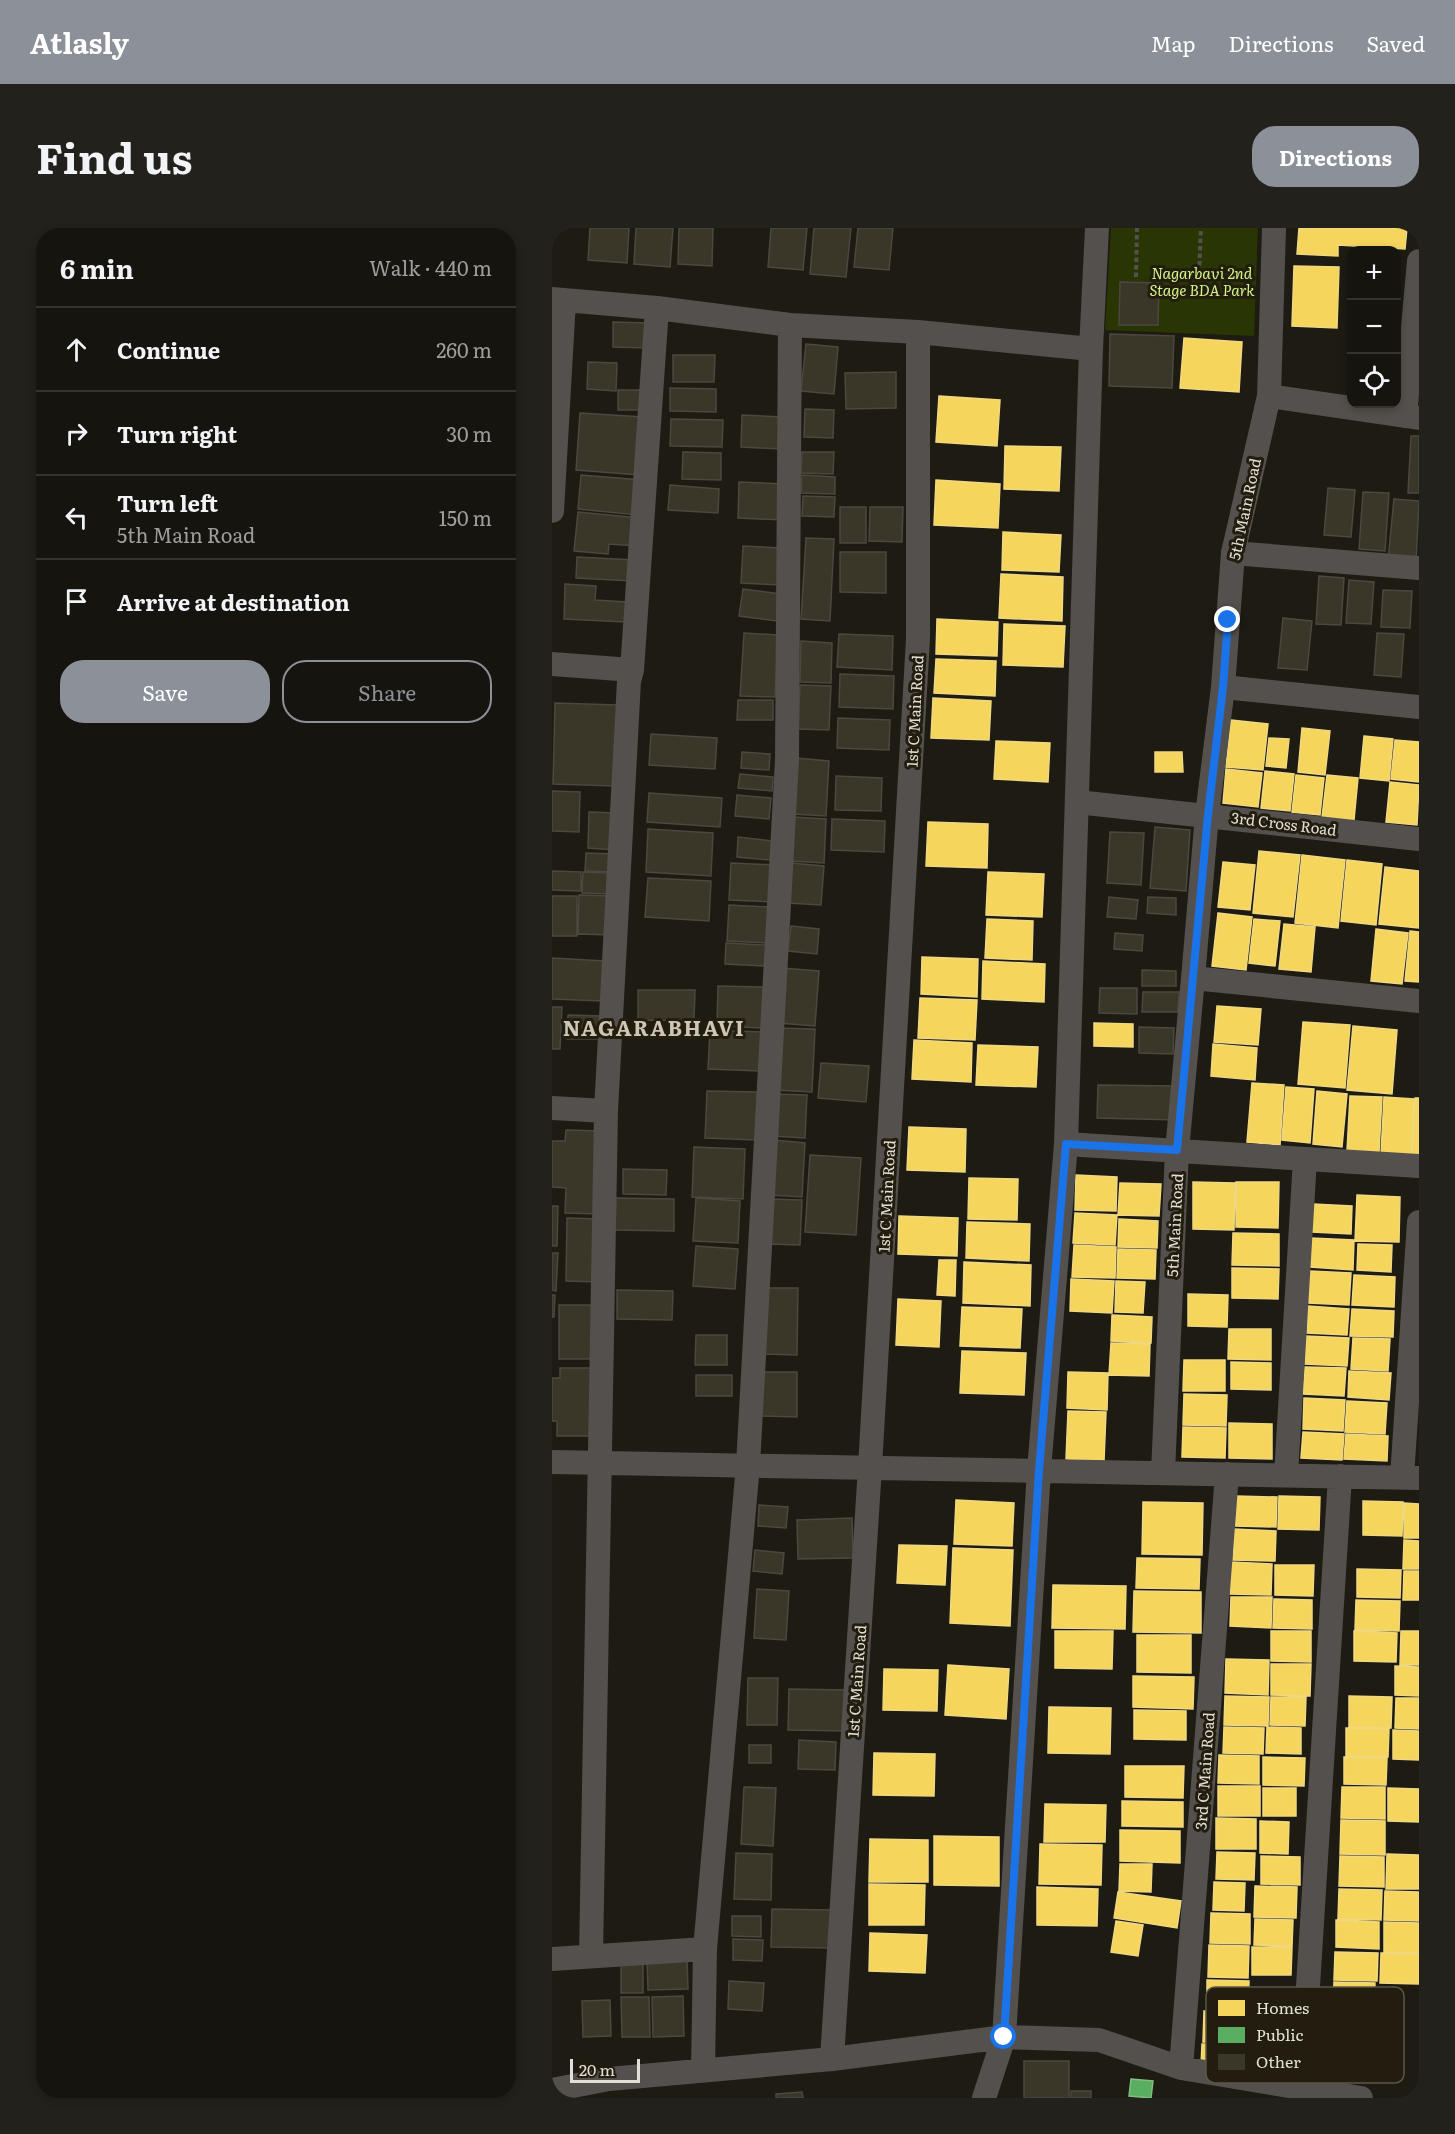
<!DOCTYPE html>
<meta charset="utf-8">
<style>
body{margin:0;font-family:Literata,serif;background:#23211c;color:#f1f3f6}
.controls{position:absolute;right:18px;top:18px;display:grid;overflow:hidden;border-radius:12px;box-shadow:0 3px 9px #0003}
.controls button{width:54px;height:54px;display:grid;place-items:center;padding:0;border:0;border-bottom:2px solid #35332e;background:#16140e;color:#f1f3f6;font:30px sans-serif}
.scale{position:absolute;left:18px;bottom:15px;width:70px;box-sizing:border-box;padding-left:6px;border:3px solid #e3dfd6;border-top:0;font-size:16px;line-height:21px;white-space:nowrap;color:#e3dfd6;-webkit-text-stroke:4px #221d0e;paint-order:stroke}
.stop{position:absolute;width:18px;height:18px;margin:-14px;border:4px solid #1a73e8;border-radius:50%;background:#fff}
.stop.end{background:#1a73e8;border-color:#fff;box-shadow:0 2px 6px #0008}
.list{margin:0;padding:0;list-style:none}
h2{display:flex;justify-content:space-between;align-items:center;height:78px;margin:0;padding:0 24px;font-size:26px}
h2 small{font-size:20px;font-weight:400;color:#9e9e9e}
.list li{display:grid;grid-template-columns:39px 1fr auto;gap:18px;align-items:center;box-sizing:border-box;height:84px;padding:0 24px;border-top:2px solid #35332e}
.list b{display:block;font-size:22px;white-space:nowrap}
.list p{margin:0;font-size:20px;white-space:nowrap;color:#9e9e9e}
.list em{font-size:20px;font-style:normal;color:#9e9e9e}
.actions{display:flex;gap:12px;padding:18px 24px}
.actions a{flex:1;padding:14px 0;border:2px solid #8c9099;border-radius:24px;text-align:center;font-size:21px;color:#8c9099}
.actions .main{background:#8c9099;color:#fff}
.icon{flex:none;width:33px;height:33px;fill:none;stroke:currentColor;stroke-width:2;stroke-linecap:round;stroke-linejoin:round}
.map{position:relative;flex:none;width:867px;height:1870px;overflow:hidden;border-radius:24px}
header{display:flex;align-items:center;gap:36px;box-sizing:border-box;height:84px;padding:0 30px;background:#8c9099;color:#fff}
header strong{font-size:28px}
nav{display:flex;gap:33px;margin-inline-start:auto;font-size:21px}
.intro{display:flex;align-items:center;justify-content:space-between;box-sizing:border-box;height:144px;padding:0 36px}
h1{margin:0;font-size:42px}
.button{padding:15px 27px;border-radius:24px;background:#8c9099;color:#fff;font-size:21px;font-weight:700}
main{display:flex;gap:36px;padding:0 36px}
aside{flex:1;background:#16140e;border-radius:24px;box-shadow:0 3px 9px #0003}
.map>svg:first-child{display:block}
</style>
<header>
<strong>Atlasly</strong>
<nav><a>Map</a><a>Directions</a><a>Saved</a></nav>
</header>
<div class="intro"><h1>Find us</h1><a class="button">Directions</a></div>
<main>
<aside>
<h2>6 min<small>Walk · 440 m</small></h2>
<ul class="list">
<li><svg class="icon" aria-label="ahead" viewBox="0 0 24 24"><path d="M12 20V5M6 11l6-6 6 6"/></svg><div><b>Continue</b></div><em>260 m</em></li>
<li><svg class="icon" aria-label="right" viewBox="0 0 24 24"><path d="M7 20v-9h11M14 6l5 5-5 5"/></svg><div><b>Turn right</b></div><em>30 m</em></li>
<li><svg class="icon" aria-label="left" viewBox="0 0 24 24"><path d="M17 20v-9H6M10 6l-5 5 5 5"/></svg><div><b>Turn left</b><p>5th Main Road</p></div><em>150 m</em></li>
<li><svg class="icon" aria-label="arrive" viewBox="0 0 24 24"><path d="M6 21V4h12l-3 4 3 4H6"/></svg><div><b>Arrive at destination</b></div></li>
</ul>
<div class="actions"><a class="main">Save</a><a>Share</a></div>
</aside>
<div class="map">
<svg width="867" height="1870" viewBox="0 0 867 1870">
<rect width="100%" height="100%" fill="#1d1b12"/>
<path fill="#293502" d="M559 0H706L702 108 553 102Z"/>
<path fill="#f6d55c" stroke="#f0d881" stroke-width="1.5" d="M747 0H855L853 21 786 17V28L745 26Z
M742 38 787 39 785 100 740 98Z
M632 110 690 114 687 164 628 160Z
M387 168 448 172 445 218 384 214Z
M453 218 509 219 507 263 452 261Z
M384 252 448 256 446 300 382 297Z
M451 304 509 307 507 344 450 342Z
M449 346 511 349 510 393 447 390Z
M385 391 446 394 445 428 384 426Z
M452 396 513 398 511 439 451 437Z
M384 431 444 433 443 468 382 465Z
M381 470 439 473 437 512 379 510Z
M679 492 716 496 711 542 674 539Z
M750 500 778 503 773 547 746 544Z
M812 508 841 511 837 553 808 550Z
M717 510 737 511 734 540 714 538Z
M843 512 867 514V554L839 551Z
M444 513 498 515 496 554 442 551Z
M603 524H630L631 544H603Z
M674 541 710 545 706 579 671 575Z
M713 543 742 546 738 583 709 580Z
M744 547 772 550 768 587 740 584Z
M775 547 806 550 802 592 770 589Z
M838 554 867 557 865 597 834 594Z
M376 594 436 596 435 640 374 638Z
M707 623 748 627 741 689 701 685Z
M750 627 793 632 786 700 743 695Z
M795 632 830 636 824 697 789 693Z
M671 634 703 637 698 682 666 679Z
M833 639 867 643V700L827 696Z
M436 644 492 646 490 689 434 687Z
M666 685 700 689 694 742 660 738Z
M435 691 481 693 480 732 433 730Z
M702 691 728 693 723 738 697 735Z
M732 696 763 699 759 744 727 741Z
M824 701 856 705 850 756 819 753Z
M858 703 867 704V754L853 753Z
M370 729 426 731 425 769 369 766Z
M431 733 493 736 492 774 430 771Z
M368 770 425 772 423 812 366 810Z
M665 778 709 781 706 817 662 814Z
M751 794 798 797 793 860 746 856Z
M542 795 581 796V819L542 818Z
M801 798 845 802 840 866 795 862Z
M362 812 420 815 419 854 360 851Z
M661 816 705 820 703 852 659 848Z
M426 817 486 819 484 859 424 857Z
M700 855 732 857 728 917 695 914Z
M734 859 762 861 758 915 730 912Z
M765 863 795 866 790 919 761 916Z
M798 868 830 869 827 924 795 923Z
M832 869 862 871 859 928 829 926Z
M863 870H867V928H860Z
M357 899 414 901 413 944 355 942Z
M524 947 565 949 564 983 523 982Z
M417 950 466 951 465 992 416 991Z
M641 954 683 955 682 1002 641 1001Z
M684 954H727L726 1000 684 999Z
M568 955 609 956 607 988 566 987Z
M805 967 848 969 847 1014 803 1013Z
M761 976 800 978 799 1006 760 1004Z
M523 985 565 987 563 1017 521 1015Z
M347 988 406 990 405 1028 346 1026Z
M567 991 606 993 605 1020 566 1019Z
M415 994 478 996 477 1033 414 1030Z
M681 1005 727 1006V1038L680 1037Z
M759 1010 802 1012 801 1042 758 1039Z
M806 1016 840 1017 839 1044 805 1042Z
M522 1017 564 1019 563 1050 520 1049Z
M566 1021 604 1022 603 1051 565 1050Z
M387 1032H404L403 1068 385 1067Z
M412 1034 479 1037 478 1078 411 1075Z
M680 1040 727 1041 726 1071 680 1070Z
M758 1043 799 1045 797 1077 756 1075Z
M802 1047 843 1049 842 1079 800 1077Z
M519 1051 562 1053 560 1085 518 1083Z
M564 1053 593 1054 591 1085 563 1084Z
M636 1066 676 1067 675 1099 636 1098Z
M346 1071 389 1073 387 1119 344 1117Z
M756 1078 797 1081 795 1107 755 1105Z
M410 1079 470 1081 468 1120 408 1118Z
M800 1081 842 1083 841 1109 798 1108Z
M560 1087 600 1089 599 1115 559 1113Z
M677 1101H719V1132L676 1131Z
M754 1108 797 1110 795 1138 753 1136Z
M801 1110 838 1111 836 1143 799 1141Z
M559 1115 598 1116 597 1148 557 1147Z
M410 1123 474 1125 472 1167 408 1165Z
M632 1132H673V1163H631Z
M679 1134 719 1135V1162L679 1161Z
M753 1139 794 1140 792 1168 751 1166Z
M797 1143 839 1145 837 1172 796 1169Z
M516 1144 556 1145 555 1182 515 1180Z
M632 1166 675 1167 674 1198 631 1197Z
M752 1170 793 1172 791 1203 751 1201Z
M795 1173 835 1175 833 1206 793 1204Z
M516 1183 554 1184 552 1233 514 1231Z
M677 1195 720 1196V1231L677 1230Z
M631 1199 674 1200 673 1230 630 1229Z
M751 1204 792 1206 790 1232 749 1230Z
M794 1206 836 1208 835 1233 792 1231Z
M684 1268 725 1269 724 1299 683 1298Z
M727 1268 768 1269 767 1302 726 1301Z
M404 1272 462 1275 460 1318 402 1316Z
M811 1273 851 1274 850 1308 811 1307Z
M591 1274 651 1275 650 1327 590 1326Z
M852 1275 867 1276V1310H852Z
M682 1301 724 1303 723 1333 681 1332Z
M852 1312 867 1313V1341H851Z
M347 1317 395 1318 393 1357 345 1355Z
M401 1320 461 1322 458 1398 398 1395Z
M585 1330 648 1331 647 1361 584 1360Z
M679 1334 720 1336 719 1367 678 1366Z
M723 1337H762L761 1368 723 1367Z
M805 1341 849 1342 848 1370 805 1369Z
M852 1343H867V1372H851Z
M501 1357 574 1358 573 1401 500 1400Z
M582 1363 649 1364V1405L581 1404Z
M679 1369H720L719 1400 678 1398Z
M722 1371 760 1372V1401L721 1400Z
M804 1372 848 1373 847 1403 803 1402Z
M503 1403H561L560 1441 503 1440Z
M719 1403H759V1434L719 1433Z
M802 1403 845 1405 844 1434 802 1433Z
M849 1403H867V1437H848Z
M585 1407H639V1445L585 1444Z
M674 1431 717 1432 716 1467 673 1465Z
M719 1436H759L758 1468 719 1467Z
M396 1437 457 1441 454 1491 393 1487Z
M843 1438 867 1439V1468L843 1467Z
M332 1441 386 1442 385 1483 331 1482Z
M581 1448 642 1449 641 1481 581 1479Z
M673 1468 717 1469 716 1498 672 1497Z
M797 1468 840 1469 839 1500 797 1499Z
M719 1469H754L753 1498 718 1497Z
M844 1470H867V1501L843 1500Z
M497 1479 559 1480 558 1526 496 1525Z
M582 1482 634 1483V1512L582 1511Z
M672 1499 712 1500 711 1526 671 1525Z
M715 1499 749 1500V1526L714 1525Z
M794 1500 837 1501 836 1529 794 1528Z
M841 1502 867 1503V1532L841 1531Z
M322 1525 383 1526 382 1568 321 1567Z
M667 1527 707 1528V1556L666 1555Z
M711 1529 753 1530 752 1558 711 1557Z
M792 1529 835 1530 834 1557 792 1556Z
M573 1538H632L631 1570 573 1569Z
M666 1558H708V1588H666Z
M790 1559H833V1591L789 1590Z
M711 1560H744V1588H711Z
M836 1560 867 1561V1594L836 1593Z
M570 1573 631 1574V1599L570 1598Z
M493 1576 554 1577 553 1614H492Z
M664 1590 704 1591V1621H664Z
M789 1592 833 1593V1627L788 1626Z
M708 1593 737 1594 736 1626 708 1625Z
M568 1602 628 1603V1635L568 1633Z
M382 1608 447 1609V1658L382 1657Z
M318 1611 376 1612V1654H317Z
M488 1616 550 1617 549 1657 487 1656Z
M665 1624 703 1625 702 1652 664 1651Z
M835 1626 867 1627V1661H834Z
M709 1628 748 1629V1657L709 1656Z
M788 1628 832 1629V1659L787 1658Z
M568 1636H600L599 1664 567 1663Z
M662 1654 693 1655 692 1683 661 1682Z
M317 1656 373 1657 372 1697H317Z
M703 1658 745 1659 744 1690 702 1689Z
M485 1659 546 1661 545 1698 485 1697Z
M787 1661 830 1662 829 1692 786 1691Z
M833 1663 867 1664V1693L832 1692Z
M566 1664 629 1673 625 1700 562 1690Z
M659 1685 698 1686V1716L658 1715Z
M703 1691 741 1692 740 1718 702 1717Z
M784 1692 827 1694V1721L784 1719Z
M564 1693 591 1697 586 1728 559 1724Z
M832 1694 867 1695V1725L832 1724Z
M318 1705 375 1707 373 1745 317 1743Z
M657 1717 697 1718 696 1750 656 1749Z
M700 1719H740L739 1747H700Z
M783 1724 826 1725 825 1753 782 1752Z
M829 1725 867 1726V1756L828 1755Z
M655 1752 697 1753 696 1782 655 1781Z
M782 1754 823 1755 822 1785 781 1783Z
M652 1783 692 1784 691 1815 651 1814Z
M650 1816 693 1817V1839L649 1838Z"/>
<path fill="#5aae61" stroke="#83bd84" stroke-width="1.5" d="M579 1851 601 1853 599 1870 577 1868Z"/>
<path fill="#3a3628" stroke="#4a4840" stroke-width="1.5" d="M38 0H77L75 35 36 32Z
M84 0H121L118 39 82 36Z
M127 0H161L160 38 126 36Z
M219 0H255L251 42 216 39Z
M262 0H299L294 49 258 46Z
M306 0H341L337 42 302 39Z
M568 54 607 55 606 97H567Z
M61 94 97 95 96 120 61 119Z
M558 106 622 108 620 160 557 158Z
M254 116 286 119 282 166 249 163Z
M121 127H163L162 154H121Z
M36 134 65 135 64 163 35 161Z
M344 144V180L294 181 293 145Z
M118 160 164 161V184L118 183Z
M66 162H93L92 182H66Z
M253 181 282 182 281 210 252 209Z
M28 185 91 189 87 247 24 242Z
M190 187 231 189 229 221 189 219Z
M119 191 171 192 170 219 118 218Z
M859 208H867V265H856Z
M131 224 169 225V252L130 251Z
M250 224H282L281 246 249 245Z
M29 247 90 252 86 287 26 281Z
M250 247 283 249V266L249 265Z
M187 254 233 256 232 292 186 290Z
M118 257 167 261 166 285 116 282Z
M776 260 803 262 799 309 772 307Z
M811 264 837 265 833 323 807 321Z
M251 268 283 269 282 289 250 288Z
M842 271 867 273 864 335 836 332Z
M288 279H314V315H288Z
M318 279H351L350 314 317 313Z
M26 284 87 290 85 318 57 316 56 326 22 323Z
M254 310 282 311 278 393 249 391Z
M191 318 229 320 228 357 189 355Z
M288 324H334V365L288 364Z
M25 329 82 332 81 353 24 350Z
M767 348 792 350 789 397 764 396Z
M797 352 822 354 819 396 794 395Z
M13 356 44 358 43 372 75 374 74 394 12 391Z
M191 361 236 367 232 394 187 388Z
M831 362 860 363 858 400 829 399Z
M731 390 760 393 755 442 726 440Z
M192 405 226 407 223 469 188 468Z
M825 405 852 406 849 449 822 447Z
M287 406 341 408 340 442 285 439Z
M249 413 280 415 279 455 248 454Z
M288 446 342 448 341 481 287 479Z
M248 457 279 458 277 502 246 501Z
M186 472H221V492H185Z
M3 475 66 477 64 558 1 556Z
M286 490 338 492 337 522 285 520Z
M99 506 165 510 163 541 97 537Z
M190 524 218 526 217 542 189 540Z
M244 530 277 533 274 588 240 586Z
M188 546 221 549 220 563 186 560Z
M284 548 330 550 329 583 283 582Z
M0 563 28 564 27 604 0 603Z
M97 565 170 570 168 599 95 594Z
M185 567 219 570 217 591 183 588Z
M37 584 66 585 64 622 36 620Z
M241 589 274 591 272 635 238 633Z
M280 591 333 593 332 624 279 622Z
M603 599 638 602 634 663 598 660Z
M96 601 161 605 159 648 94 644Z
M558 604 592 605 589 657 555 655Z
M186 609 220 613 218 632 185 629Z
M34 625 62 626 61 644 33 643Z
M179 635 225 637 223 674 177 672Z
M239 635 272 638 269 677 236 675Z
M0 643 29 644V663L0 662Z
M31 644 61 645V666L30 665Z
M96 650 159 653 157 693 93 689Z
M27 667 61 668 59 707 26 706Z
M0 668H25V708H0Z
M557 669 586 672 584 691 555 689Z
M596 669 624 670V687L595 685Z
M177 677 218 679 215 715 175 713Z
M239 698 267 701 265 726 236 723Z
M563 705 591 707 590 723 562 721Z
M174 715 214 717 213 738 173 736Z
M0 730 53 733 51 773 0 771Z
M230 740 267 743 263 798 226 795Z
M590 742 624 743V758H590Z
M166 758 211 759 210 800 165 798Z
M548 760H585V786L547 785Z
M86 762H143L142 793 86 792Z
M591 764H627L626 784H590Z
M0 779H10L8 821H0Z
M16 787 49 788V811H15Z
M587 799 622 800 621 826 587 825Z
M225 800 263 801 260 864 223 862Z
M158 802 209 804 207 843 156 841Z
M269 835 317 838 314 874 266 870Z
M546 857 626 858 625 892 545 890Z
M155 863 205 864 204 912 153 910Z
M223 866 255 867 253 910 220 908Z
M14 902 49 903 46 986 13 985 14 960 0 959V913H13Z
M222 912 253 915 250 969 218 967Z
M142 919 193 921 191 971 140 969Z
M258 927 309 930 304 1007 253 1004Z
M71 941 115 942 114 967 71 966Z
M64 970 122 971V1003L63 1002Z
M144 970 188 973 186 1015 141 1013Z
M218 971 250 972 248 1017 216 1016Z
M0 978H6L5 1018H0Z
M15 990 48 991 47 1054 14 1053Z
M144 1018 186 1021 183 1061 141 1058Z
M0 1025H6L4 1063 0 1062Z
M213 1060H246L245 1127 212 1126Z
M65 1062 121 1063 120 1092 65 1091Z
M0 1067H3L2 1089H0Z
M7 1077H40V1131H7Z
M144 1107H175V1137H143Z
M8 1140H39L38 1208H5V1193H0V1150H8Z
M210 1144H245V1189L209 1188Z
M144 1147H180V1168H144Z
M207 1277 236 1279 234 1300 206 1298Z
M300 1290 301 1330 246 1331 245 1292Z
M203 1322 232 1325 230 1346 201 1343Z
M205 1361 237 1363 234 1412 202 1410Z
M196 1450H226L225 1497H195Z
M237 1461 296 1462 295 1503 236 1502Z
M247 1512 284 1514 283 1542 246 1541Z
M197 1517H219V1535H197Z
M192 1559 224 1560 221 1618 189 1616Z
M184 1625 220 1626 219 1672 182 1671Z
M220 1681 279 1682 278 1720 219 1719Z
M180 1688H209V1709L180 1708Z
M181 1711 211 1712 210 1733 181 1732Z
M135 1730 136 1761 96 1762 95 1732Z
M69 1733H91V1765H69Z
M177 1753 212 1755 210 1783 176 1781Z
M131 1768 132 1808 101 1809 100 1769Z
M69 1769H97L98 1809H70Z
M58 1772 59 1808 31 1809 30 1773Z
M472 1833H517V1870H472Z
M519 1863H539V1870H519Z
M250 1864 251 1870H224V1866Z"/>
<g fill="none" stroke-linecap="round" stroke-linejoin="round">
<path stroke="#54524e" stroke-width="4" stroke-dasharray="4.5 3" stroke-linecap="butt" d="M647 45 649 0
M584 49 585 0"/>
<path stroke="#53504d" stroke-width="24" d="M0 71 105 80 238 97 366 104 539 121
M717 168 867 190
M853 188 867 33
M0 283 12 72
M681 325 867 340
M0 436 80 442
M671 459 867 479
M525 574 867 611
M641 750 867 773
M0 880 54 883
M514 916 867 938
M0 1234 867 1250
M611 1245 625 923 641 750 655 587 671 459 681 325 717 168 722 0
M734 1247 753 931
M850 1249 867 994
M39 1728 54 883 77 453 80 442 105 80
M0 1731 153 1721
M280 1831 318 1239 366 411V104
M629 1840 675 1246
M151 1842 153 1721 196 1237 235 532 238 97
M0 1862 57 1851 280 1831 452 1809 547 1812 629 1840 809 1870
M432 1870 452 1809 487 1242 514 916 539 121 545 0
M749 1870 788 1248"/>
</g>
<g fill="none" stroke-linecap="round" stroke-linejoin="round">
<path stroke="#1a73e8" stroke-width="8" d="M452 1809 487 1242 514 916 625 922 656 587 671 459 676 392"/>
</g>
<g text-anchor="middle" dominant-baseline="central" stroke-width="6" stroke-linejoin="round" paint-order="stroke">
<g font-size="15" font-style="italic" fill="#d2f488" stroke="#221d0e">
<text x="650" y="44">Nagarbavi 2nd<tspan x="650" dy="17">Stage BDA Park</tspan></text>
</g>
<g font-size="15" fill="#e3dfd6" stroke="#221d0e">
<text transform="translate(692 281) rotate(-78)">5th Main Road</text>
<text transform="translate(362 483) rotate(-87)">1st C Main Road</text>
<text transform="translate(732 595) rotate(7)">3rd Cross Road</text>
<text transform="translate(334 968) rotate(-87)">1st C Main Road</text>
<text transform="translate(622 997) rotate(-87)">5th Main Road</text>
<text transform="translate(304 1453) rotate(-86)">1st C Main Road</text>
<text transform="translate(652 1543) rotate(-86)">3rd C Main Road</text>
</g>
<g font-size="21" font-weight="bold" letter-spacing="1.5" fill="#cdc6b4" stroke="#221d0e">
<text x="102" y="798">NAGARABHAVI</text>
</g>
</g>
<rect x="654" y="1759" width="198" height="96" rx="9" fill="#221d0e" stroke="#5c574a" stroke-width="1.5"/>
<rect x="666" y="1772" width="27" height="16" fill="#f6d55c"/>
<rect x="666" y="1799" width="27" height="16" fill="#5aae61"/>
<rect x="666" y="1826" width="27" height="16" fill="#3a3628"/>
<g font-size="16" fill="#e3dfd6">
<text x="704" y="1786">Homes</text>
<text x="704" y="1813">Public</text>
<text x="704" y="1840">Other</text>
</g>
</svg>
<div class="controls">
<button>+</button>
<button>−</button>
<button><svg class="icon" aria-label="locate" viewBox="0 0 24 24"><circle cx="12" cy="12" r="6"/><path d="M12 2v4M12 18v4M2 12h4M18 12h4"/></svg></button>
</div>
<div class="scale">20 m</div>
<div class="stop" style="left:452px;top:1809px"></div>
<div class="stop end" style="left:676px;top:392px"></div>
</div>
</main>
